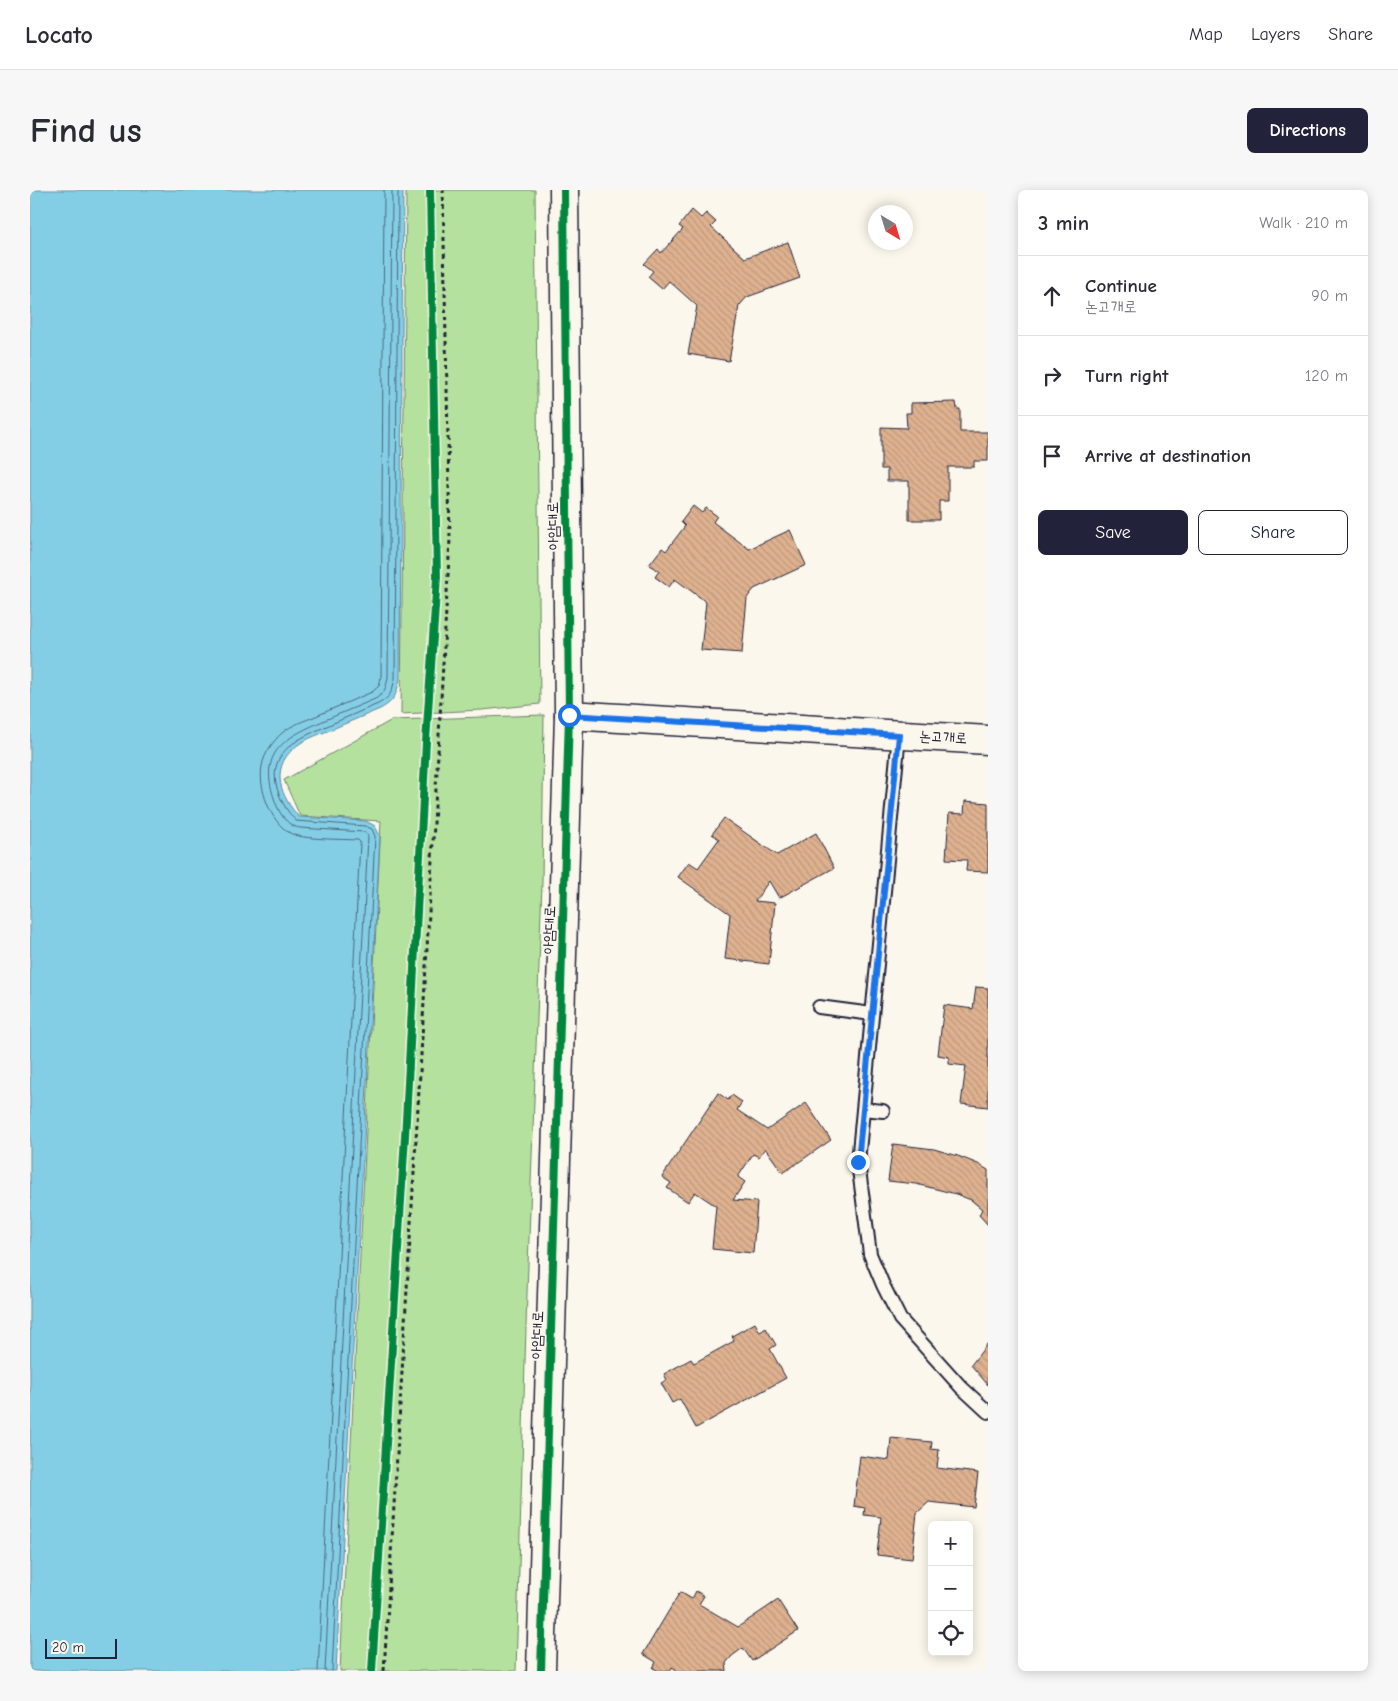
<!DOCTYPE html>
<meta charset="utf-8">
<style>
body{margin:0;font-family:"Comic Neue","Poor Story",sans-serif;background:#f7f7f7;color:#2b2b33}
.controls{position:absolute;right:15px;bottom:15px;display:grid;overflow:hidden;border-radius:8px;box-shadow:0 2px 12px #0003}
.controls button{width:45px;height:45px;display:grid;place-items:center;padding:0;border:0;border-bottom:1px solid #e1e1e2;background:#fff;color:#2b2b33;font:25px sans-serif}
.compass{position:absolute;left:838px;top:15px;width:45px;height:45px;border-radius:50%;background:#fff;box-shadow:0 2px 12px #0003;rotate:142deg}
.scale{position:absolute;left:15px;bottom:12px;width:72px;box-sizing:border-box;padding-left:5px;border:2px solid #22223b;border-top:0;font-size:14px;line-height:18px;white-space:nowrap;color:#22223b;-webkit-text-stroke:4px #fbf7ec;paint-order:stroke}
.stop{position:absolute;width:15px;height:15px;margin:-11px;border:4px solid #1a73e8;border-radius:50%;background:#fff}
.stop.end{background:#1a73e8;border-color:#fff;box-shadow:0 1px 5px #0008}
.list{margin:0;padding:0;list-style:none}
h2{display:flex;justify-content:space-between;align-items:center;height:65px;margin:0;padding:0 20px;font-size:21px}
h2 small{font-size:16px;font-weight:400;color:#7c7c81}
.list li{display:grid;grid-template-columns:32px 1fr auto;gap:15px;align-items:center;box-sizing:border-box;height:80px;padding:0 20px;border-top:1px solid #e1e1e2}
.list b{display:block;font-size:19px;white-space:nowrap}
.list p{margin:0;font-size:16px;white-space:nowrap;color:#7c7c81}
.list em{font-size:16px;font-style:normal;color:#7c7c81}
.actions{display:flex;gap:10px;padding:15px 20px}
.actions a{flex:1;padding:11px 0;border:1px solid #22223b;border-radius:8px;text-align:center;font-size:18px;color:#22223b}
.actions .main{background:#22223b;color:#fff}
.icon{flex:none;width:28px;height:28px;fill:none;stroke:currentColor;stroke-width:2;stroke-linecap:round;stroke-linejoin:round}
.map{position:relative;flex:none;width:958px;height:1481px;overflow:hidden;border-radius:8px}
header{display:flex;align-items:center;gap:30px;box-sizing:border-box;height:70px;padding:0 25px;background:#fff;border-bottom:1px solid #e1e1e2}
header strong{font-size:24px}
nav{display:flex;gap:28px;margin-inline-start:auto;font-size:18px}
.intro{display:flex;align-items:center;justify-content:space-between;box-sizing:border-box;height:120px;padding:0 30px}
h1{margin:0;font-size:35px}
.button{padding:12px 22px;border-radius:8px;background:#22223b;color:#fff;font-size:18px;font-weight:700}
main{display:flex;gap:30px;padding:0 30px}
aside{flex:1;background:#fff;border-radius:8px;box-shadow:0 2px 12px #0003}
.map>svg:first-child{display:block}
</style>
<header>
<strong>Locato</strong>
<nav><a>Map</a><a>Layers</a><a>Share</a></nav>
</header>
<div class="intro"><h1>Find us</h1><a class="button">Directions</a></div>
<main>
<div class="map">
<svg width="958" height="1481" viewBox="0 0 958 1481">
<defs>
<pattern id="building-back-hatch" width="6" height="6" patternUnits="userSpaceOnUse" patternTransform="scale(1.25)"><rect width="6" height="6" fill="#deb18f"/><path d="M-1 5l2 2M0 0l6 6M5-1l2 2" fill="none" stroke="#be987c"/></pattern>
</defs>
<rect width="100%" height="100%" fill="#fbf7ec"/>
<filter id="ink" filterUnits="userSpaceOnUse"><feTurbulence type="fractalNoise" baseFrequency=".02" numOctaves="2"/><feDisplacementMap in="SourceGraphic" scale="10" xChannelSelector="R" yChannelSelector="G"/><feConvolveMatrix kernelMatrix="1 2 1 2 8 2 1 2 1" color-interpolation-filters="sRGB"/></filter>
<g filter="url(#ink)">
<path fill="#b5e19e" stroke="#6c826c" d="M376 0H505L510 514 452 520 371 524Z
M514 525 512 693 497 1103 486 1481H310L351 631 270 626 254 590 362 530Z"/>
<path fill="#84cee5" stroke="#5d89a1" d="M0 0H373L370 489C366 505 365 511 350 519 333 526 317 533 300 540 288 545 272 550 263 559 240 580 251 607 269 627L336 631 345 636 350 646 306 1481H0Z"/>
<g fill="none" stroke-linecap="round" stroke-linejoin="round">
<path stroke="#49677f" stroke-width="1" d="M288 1481 330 652 328 650C313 649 272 650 260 643 240 632 228 597 232 576 234 564 243 551 252 543 261 535 274 531 286 526 304 518 323 510 342 502L349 496 351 487 354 0
M295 1481 338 647 337 644 334 642 270 638C256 636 248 621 244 608 228 560 257 547 295 530 312 523 328 516 345 509 355 503 356 498 358 487L362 0
M302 1481 345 646 342 639 335 636 266 631C257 621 251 612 247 598 237 560 270 548 299 535 315 528 331 521 348 514 361 507 362 502 365 488L368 0"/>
</g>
<path fill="url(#building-back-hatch)" stroke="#22223b" d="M662 20 671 28 676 23 686 32 681 37 715 68 758 52 770 88 717 107 709 116 699 171 658 164 667 116 639 91 632 99 618 87 623 81 614 74 628 59 631 63 653 39 649 36Z
M926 212 927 219H930V242H958V271H944V277H918V311H909V330H879V291H857V279H851V237L877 238 876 223H881V213Z
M663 316 672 323 676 318 687 326 683 332 719 359 760 340 776 375 724 399 717 408 712 463 671 460 676 412 645 389 639 397 625 387 629 381 619 375 632 358 636 361 655 336 651 332Z
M935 611 958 613V682L936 681 937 670 916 669 919 623 934 624Z
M694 628 747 665 786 643 804 678 749 708 739 691 725 711 745 713 739 774 695 769 700 724 648 687 659 672 668 678 689 649 682 644Z
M946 797 958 798V917L931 914 936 876 919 874V867L908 865 914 815 943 819Z
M688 903 698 910 702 905 712 912 707 920 737 940 776 913 801 950 753 983 735 958 729 967 723 964 708 987 715 992 703 1010 727 1012 723 1063 682 1059 686 1016 665 1002 658 1012 637 998 641 993 632 987Z
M863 954 904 959 928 966 948 974 958 980V1035L949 1025 952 1019 941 1010 926 1004 886 994 858 991Z
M725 1133 730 1142 736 1138 746 1155 740 1159 756 1188 666 1238 650 1209 642 1213 631 1193 637 1190 634 1184 661 1169 664 1173 704 1151 702 1146Z
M958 1153V1195L941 1175Z
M861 1248 902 1252 901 1259 909 1260 907 1278 948 1283 944 1317 899 1312 887 1323 882 1369 847 1365 851 1327 834 1325 835 1318 824 1316 830 1266 859 1270Z
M666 1401 674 1406 669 1414 708 1437 748 1410 768 1441 722 1471 713 1458 702 1466 696 1473 697 1481H648L642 1477 640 1481H629L623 1478 626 1472 613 1464 650 1402 662 1409Z"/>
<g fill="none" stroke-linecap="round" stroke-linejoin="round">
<g stroke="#22223b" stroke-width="16">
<path id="lane" d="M869 545 828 972 840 1064 853 1095 870 1129 931 1197 958 1222
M789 817 842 824
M833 919 853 921"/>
</g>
<g stroke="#22223b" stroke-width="31">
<path id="secondary" d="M539 525 958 550"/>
</g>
<g stroke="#22223b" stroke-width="31">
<path id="primary" d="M511 1481 539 525 534 0"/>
</g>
<path stroke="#22223b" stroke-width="3" stroke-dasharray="4 4" stroke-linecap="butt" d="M354 1481 390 883 420 349 413 0"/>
<use href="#lane" stroke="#fbf7ec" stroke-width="12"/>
<use href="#secondary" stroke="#fbf7ec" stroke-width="28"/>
<use href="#primary" stroke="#fbf7ec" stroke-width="28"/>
<g stroke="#fbf7ec" stroke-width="11">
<path id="cycleway" d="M342 1481 376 930 396 552 407 387 400 0
M511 1481 539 525 534 0"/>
</g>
<use href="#cycleway" stroke="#00873e" stroke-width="8"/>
</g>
</g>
<g fill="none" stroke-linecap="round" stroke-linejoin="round" filter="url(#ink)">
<path stroke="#1a73e8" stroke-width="6" d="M539 525 869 545 828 972"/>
</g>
<g text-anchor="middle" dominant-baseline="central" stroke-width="4" stroke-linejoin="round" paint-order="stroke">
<g font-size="15" fill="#22223b" stroke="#fbf7ec">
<text transform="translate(523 336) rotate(-91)">아암대로</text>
<text transform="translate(913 547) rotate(3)">논고개로</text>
<text transform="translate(519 740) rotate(-88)">아암대로</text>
<text transform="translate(507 1145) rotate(-88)">아암대로</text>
</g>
</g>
</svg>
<div class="controls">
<button>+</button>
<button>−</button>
<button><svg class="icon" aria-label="locate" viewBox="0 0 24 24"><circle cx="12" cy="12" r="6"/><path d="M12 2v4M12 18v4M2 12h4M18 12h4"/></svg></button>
</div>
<svg class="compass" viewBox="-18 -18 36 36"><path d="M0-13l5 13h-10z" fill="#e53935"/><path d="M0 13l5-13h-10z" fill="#7c7c81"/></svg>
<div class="scale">20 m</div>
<div class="stop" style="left:539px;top:525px"></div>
<div class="stop end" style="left:828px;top:972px"></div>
</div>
<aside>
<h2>3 min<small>Walk · 210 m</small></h2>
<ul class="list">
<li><svg class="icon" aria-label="ahead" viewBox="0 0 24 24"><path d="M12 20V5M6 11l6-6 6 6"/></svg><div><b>Continue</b><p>논고개로</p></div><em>90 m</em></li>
<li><svg class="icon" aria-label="right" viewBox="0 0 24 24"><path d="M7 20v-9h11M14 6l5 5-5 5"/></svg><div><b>Turn right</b></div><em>120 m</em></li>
<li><svg class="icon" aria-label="arrive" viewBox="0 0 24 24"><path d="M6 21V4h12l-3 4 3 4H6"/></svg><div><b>Arrive at destination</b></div></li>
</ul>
<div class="actions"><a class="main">Save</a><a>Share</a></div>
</aside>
</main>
